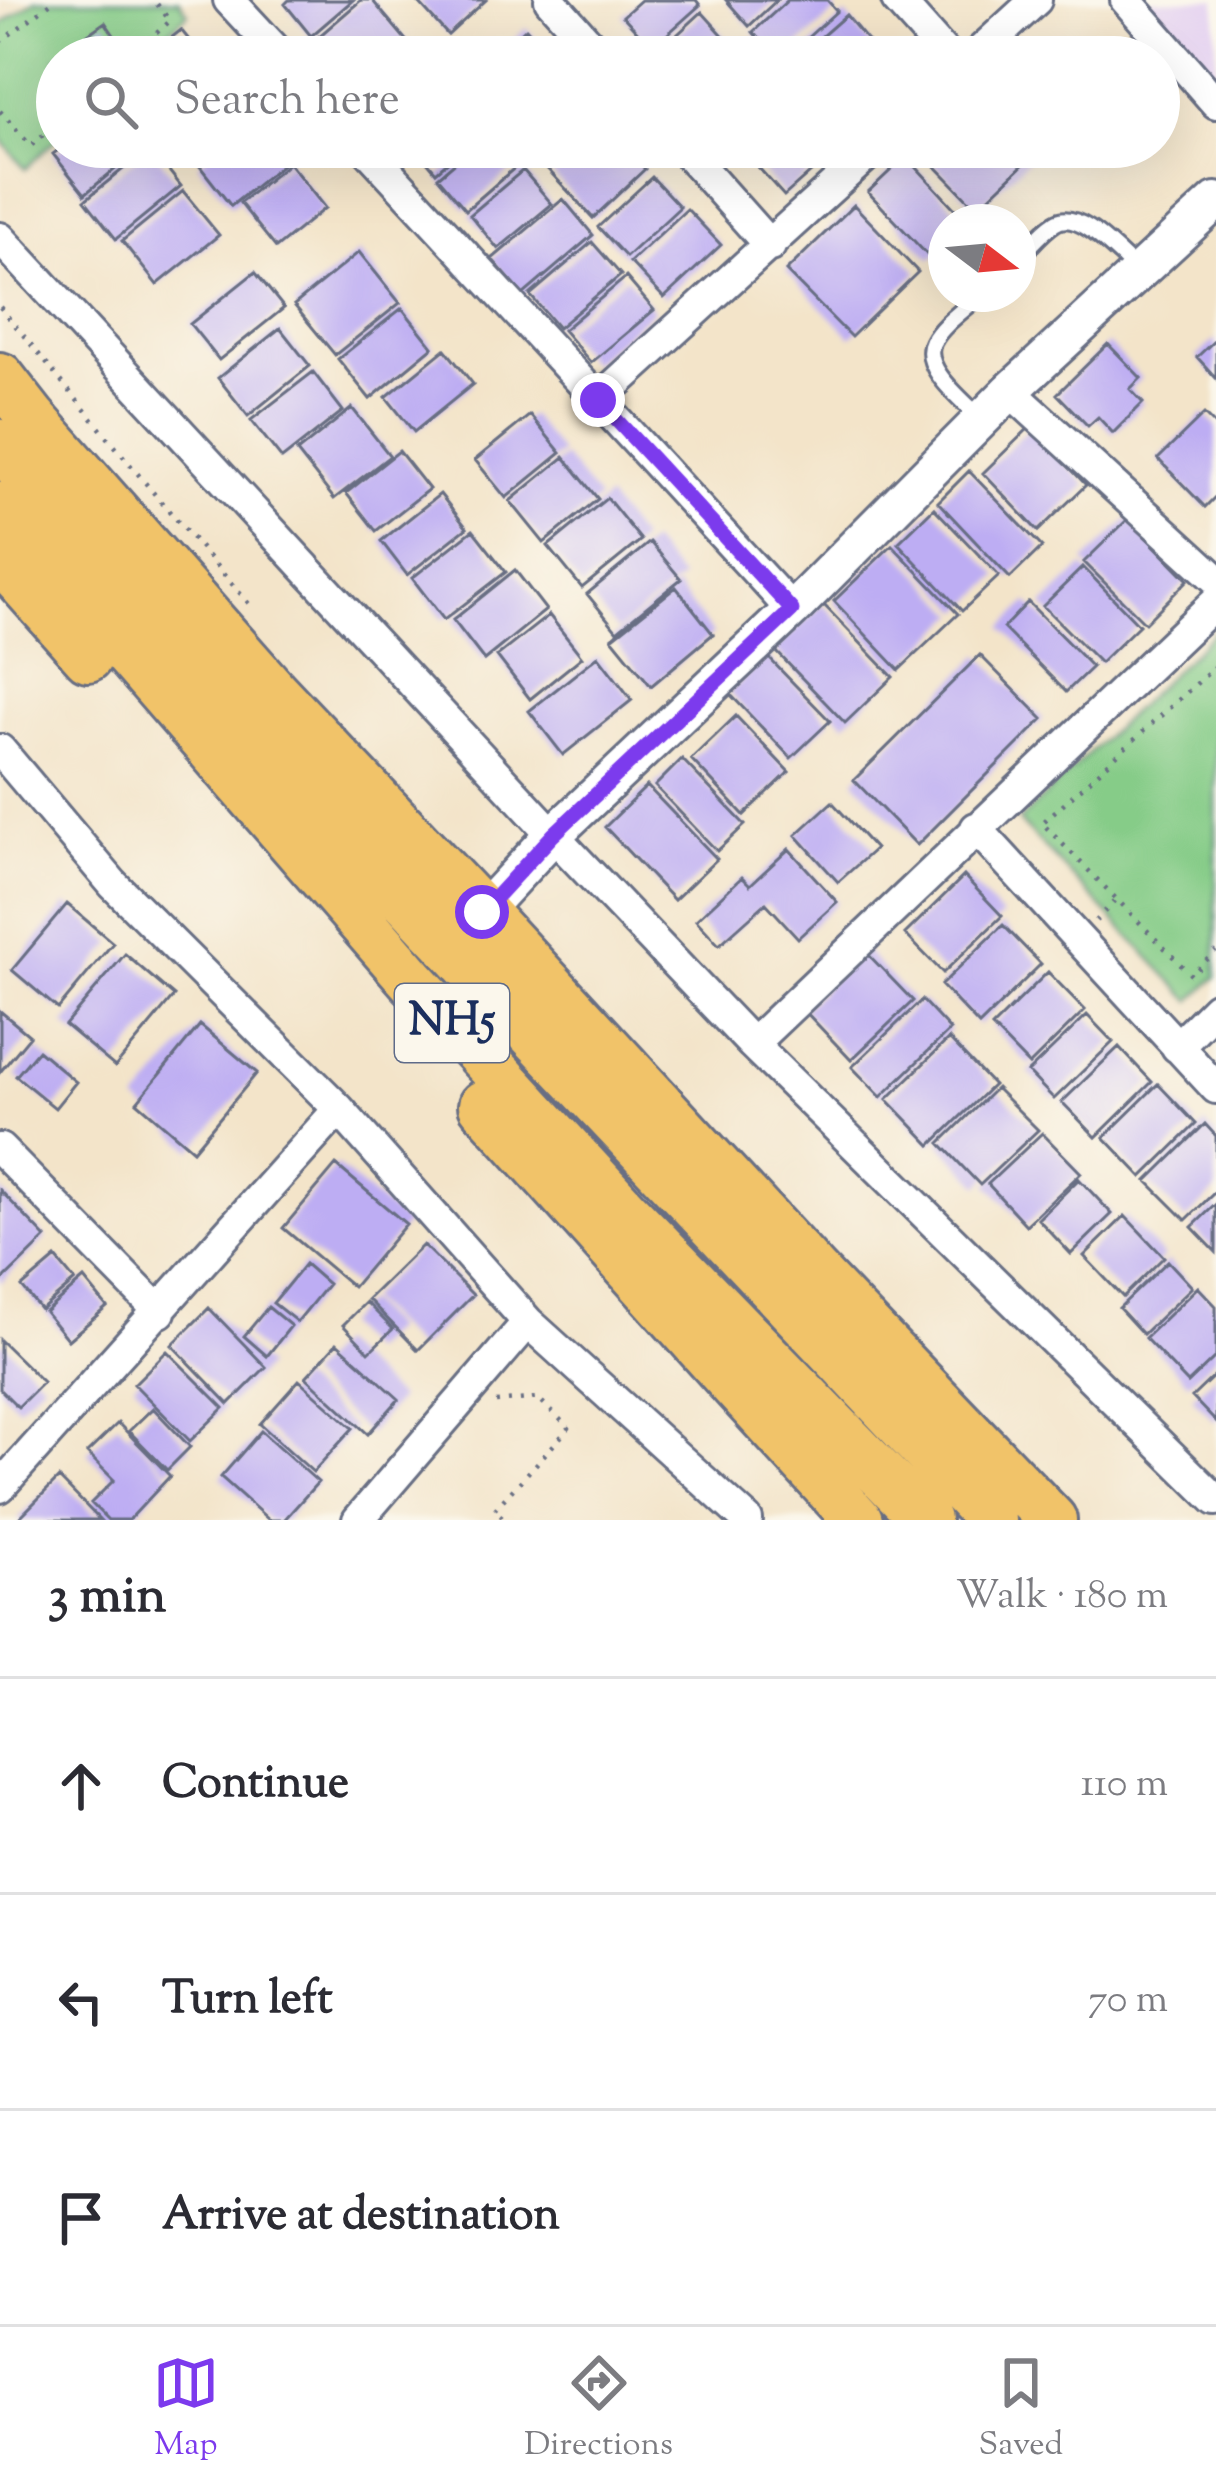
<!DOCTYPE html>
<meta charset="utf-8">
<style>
body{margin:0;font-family:"Sorts Mill Goudy",serif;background:#f7f7f7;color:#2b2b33}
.compass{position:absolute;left:928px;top:204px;width:108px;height:108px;border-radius:50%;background:#fff;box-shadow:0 12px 48px #0002;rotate:106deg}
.stop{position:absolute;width:36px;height:36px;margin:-27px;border:9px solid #7c3aed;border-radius:50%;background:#fff}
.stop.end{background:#7c3aed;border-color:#fff;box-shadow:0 3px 12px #0008}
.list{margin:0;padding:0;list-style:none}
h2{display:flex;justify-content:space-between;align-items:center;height:156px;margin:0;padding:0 48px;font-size:51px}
h2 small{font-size:39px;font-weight:400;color:#7c7c81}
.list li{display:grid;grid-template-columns:78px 1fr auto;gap:36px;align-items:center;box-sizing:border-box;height:216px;padding:0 48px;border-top:3px solid #e1e1e2}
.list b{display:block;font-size:45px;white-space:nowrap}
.list em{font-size:39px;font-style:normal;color:#7c7c81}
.icon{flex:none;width:66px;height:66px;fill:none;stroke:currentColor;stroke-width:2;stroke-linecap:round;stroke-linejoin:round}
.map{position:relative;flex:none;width:1216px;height:1520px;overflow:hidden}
.search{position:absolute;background:#fff;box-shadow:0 12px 48px #0002;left:36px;right:36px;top:36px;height:132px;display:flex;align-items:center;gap:30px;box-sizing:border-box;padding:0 42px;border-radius:66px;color:#7c7c81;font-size:45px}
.sheet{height:804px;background:#fff}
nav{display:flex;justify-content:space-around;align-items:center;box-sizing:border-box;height:168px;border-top:3px solid #e1e1e2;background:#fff;font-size:33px;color:#7c7c81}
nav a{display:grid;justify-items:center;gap:6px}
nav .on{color:#7c3aed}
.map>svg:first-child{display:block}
</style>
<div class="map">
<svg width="1216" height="1520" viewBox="0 0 1216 1520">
<rect width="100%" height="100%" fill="#fbf7ec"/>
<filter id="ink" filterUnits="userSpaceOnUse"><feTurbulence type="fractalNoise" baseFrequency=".00833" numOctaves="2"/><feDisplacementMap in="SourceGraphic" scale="24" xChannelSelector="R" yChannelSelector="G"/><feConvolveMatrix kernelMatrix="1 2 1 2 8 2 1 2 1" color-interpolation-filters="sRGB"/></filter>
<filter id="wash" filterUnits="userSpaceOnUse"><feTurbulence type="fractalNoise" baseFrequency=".004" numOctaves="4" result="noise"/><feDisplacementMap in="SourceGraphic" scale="48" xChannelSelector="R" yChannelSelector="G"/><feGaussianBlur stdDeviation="2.7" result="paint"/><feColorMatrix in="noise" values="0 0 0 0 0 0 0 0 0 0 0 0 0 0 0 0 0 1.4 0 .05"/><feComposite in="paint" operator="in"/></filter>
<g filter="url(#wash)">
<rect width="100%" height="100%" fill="#f3e4c9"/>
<path fill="#e5d3f1" d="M1145 0H1216V76Z"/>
<path fill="#86cc88" stroke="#507e73" stroke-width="3" d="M36 0H179L188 13 142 57H57V138L25 169 0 138V25Z
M1216 630V977L1191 1001 1019 821Z"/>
<g id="blocks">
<path fill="#bdadf3" d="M289 0H353L311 36 285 4Z
M361 0H372L416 52 410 57H321L310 44Z
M420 0H486L448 35 418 2Z
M641 0H696L700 5 652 48 623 16Z
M726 0H777L749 26Z
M788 0H827L837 11 786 57H774L753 32Z
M702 12 729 42 712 57H653Z
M846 15 872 46 859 57H798Z
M105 22 116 38 97 49 88 34Z
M526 28 553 57H495Z
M181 30 203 57H147Z
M62 147H142L85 194 53 154Z
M150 147 181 186 116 239 85 200Z
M219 147H281L290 158 231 206 198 164Z
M415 147H465L436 172Z
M473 147H504L518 165 466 210 438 177Z
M557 147H625L645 169 593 218 541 162Z
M780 147H823L830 155 784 196 758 167Z
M917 147H1017L1029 159 977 209Z
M906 156 967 222H946V245L931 259 868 192Z
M289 163 325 208 276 248 240 203Z
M523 170 552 204 498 249 470 215Z
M652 177 680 207 626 257 598 227Z
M183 191 219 235 157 285 122 241Z
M563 199 593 235 523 295 492 259Z
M854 205 918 272 851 337 786 271Z
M687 209 721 245 664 298 630 262Z
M592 242 621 275 558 328 530 295Z
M359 252 400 303 335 355 294 305Z
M255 272 284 308 219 360 190 324Z
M626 277 654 310 591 363 563 330Z
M402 308 433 347 370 399 338 359Z
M280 328 310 366 248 416 218 378Z
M1216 339V378L1197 357Z
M1108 344 1141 378 1130 389 1143 403 1113 433 1098 417 1088 426 1057 394Z
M445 349 473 384 414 432 386 397Z
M313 372 343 411 282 459 251 420Z
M352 408 390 456 334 499 297 452Z
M1204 414 1216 426V496L1205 507 1158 459Z
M530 415 561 453 506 498 475 460Z
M1031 426 1086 485 1038 531 983 473Z
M399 451 429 489 376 531 346 493Z
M564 457 598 499 544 543 510 501Z
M969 471 1042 547 1010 578 938 502Z
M440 494 467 528 407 575 381 541Z
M607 498 641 540 582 588 548 546Z
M934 508 999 576 962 611 898 543Z
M1128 519 1188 580 1145 623 1084 562Z
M473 530 506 572 444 620 412 578Z
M650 542 681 579 617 631 587 594Z
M892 545 958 614 899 670 834 601Z
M1083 567 1139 625 1100 663 1043 606Z
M515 570 546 610 484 660 453 620Z
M676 587 713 634 651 686 612 638Z
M1028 602 1092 667 1066 692 1003 628Z
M823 604 893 677 845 723 775 650Z
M549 615 582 657 530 699 497 656Z
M980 655 1043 719 917 845 854 780Z
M598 656 632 700 563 755 529 711Z
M767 656 830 721 791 758 729 693Z
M736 716 789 772 744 815 691 759Z
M682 759 745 825 717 851 655 786Z
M647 786 717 859 674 900 605 827Z
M832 802 875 849 838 882 796 835Z
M789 849 837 902 798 938 766 903 719 945 696 920 742 877 750 885Z
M964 876 1002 916 943 973 905 934Z
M67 904 113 943 58 1009 12 970Z
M1003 925 1041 964 979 1025 941 985Z
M864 950 913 1001 851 1060 803 1009Z
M125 954 174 996 115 1067 65 1025Z
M1048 972 1085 1010 1029 1065 992 1027Z
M922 1000 950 1030 881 1097 852 1067Z
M0 1011 30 1036 0 1072Z
M1087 1015 1113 1042 1054 1099 1028 1072Z
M200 1025 257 1073 193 1150 137 1102Z
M949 1039 993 1085 931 1145 887 1099Z
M1119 1047 1152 1082 1096 1137 1062 1102Z
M38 1050 76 1082 55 1108 16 1076Z
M1158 1084 1196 1124 1142 1177 1104 1137Z
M996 1088 1038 1130 980 1185 940 1143Z
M1205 1124 1216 1136V1191L1186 1220 1147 1181Z
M1042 1133 1081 1173 1026 1225 988 1184Z
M336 1165 406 1224 353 1287 283 1228Z
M1079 1179 1112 1214 1071 1254 1038 1219Z
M0 1190 46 1238 0 1283Z
M1216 1204V1252L1192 1227Z
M1125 1216 1164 1257 1123 1297 1084 1256Z
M423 1245 473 1295 418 1350 368 1299Z
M56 1258 75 1281 41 1310 22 1287Z
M1168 1261 1192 1287 1143 1334 1119 1308Z
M305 1264 328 1284 297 1322 273 1303Z
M84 1279 107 1307 68 1340 45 1312Z
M1198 1287 1216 1306V1356L1188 1383 1145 1338Z
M366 1302 393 1329 369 1352 343 1325Z
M268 1307 291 1326 267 1356 244 1336Z
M209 1308 266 1367 229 1404 172 1345Z
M0 1340 43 1382 18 1407 0 1389Z
M337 1343 399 1399 368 1434 306 1377Z
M167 1351 224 1408 190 1441 134 1384Z
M1216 1374V1422L1192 1397Z
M299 1380 353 1428 313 1472 260 1424Z
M153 1408 190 1447 167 1470 129 1431Z
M118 1423 170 1476 129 1520H108L91 1503 114 1480 87 1453Z
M261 1431 318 1482 284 1520H269L221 1477Z
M59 1478 100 1520H17Z"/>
</g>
</g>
<g filter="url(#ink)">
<use href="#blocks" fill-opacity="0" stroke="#676e83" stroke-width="3"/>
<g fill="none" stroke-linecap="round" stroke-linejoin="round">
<g stroke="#676e83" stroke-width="21">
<path id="service" d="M1018 258C1030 247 1041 232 1055 223 1078 207 1119 255 1137 270
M981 419C964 401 920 368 933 342 942 324 967 308 981 294"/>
</g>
<g stroke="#676e83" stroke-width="36">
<path id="minor" d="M229 0 282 57
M550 0 601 57
M897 0 948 57
M1126 0 1216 103
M974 57 1036 0
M365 147 792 610
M682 147 770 246
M0 238 553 835 752 1044 1216 1500
M1010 391 1216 579
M598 400 876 147
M0 750 113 884 339 1109 528 1322 747 1520
M976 828 1216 1088
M752 1044 1216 602
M1177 1047 1216 1008
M0 1149 160 1312
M0 1487 339 1109
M358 1520 528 1322"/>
</g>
<g stroke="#676e83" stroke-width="42">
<path id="tertiary" d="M482 912 553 835 792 610 1010 391 1216 201"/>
</g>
<g stroke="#676e83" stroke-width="54">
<path id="trunk" d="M0 377 32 418 273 691 482 912 814 1272 1052 1520
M0 444 227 710 991 1520
M0 506 411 979 624 1210 926 1520
M0 558 88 657
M483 1105 736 1387 858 1520"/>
</g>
<path stroke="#676e83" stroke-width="4.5" stroke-dasharray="3 9" stroke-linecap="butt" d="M0 42 55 0
M130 57 170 21 154 0
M0 111 31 146 57 122
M0 307 157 497 251 606
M1216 666 1042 823 1191 975 1216 951
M1096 921 1117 898
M496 1402 538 1398 569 1428 494 1510 506 1520"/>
<use href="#service" stroke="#fff" stroke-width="15"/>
<use href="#minor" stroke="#fff" stroke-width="30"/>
<use href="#tertiary" stroke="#fff" stroke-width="36"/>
<use href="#trunk" stroke="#f1c369" stroke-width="48"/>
</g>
</g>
<g fill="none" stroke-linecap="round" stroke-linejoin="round" filter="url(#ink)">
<path stroke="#7c3aed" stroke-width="15" d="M482 912 553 835 792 610 598 400"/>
</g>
<g text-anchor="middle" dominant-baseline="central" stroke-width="12" stroke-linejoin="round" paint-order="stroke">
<rect fill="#fbf7ec" stroke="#5e6b89" stroke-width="3" x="395" y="984" width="114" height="78" rx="9"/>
<g font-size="45" font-weight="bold" fill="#1b2f5e">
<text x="452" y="1023">NH5</text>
</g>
</g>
</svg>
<svg class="compass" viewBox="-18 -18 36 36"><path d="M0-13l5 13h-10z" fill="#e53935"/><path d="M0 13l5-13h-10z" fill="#7c7c81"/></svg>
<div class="stop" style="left:482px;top:912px"></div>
<div class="stop end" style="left:598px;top:400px"></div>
<div class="search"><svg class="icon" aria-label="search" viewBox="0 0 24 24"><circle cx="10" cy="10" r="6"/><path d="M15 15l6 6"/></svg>Search here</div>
</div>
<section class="sheet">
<h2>3 min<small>Walk · 180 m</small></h2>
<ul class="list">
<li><svg class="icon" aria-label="ahead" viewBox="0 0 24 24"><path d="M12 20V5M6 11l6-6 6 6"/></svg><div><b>Continue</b></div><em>110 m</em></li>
<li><svg class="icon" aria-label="left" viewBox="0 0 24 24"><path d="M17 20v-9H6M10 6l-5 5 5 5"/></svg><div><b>Turn left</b></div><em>70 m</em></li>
<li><svg class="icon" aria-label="arrive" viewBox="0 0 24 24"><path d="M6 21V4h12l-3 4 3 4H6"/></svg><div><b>Arrive at destination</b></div></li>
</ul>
</section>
<nav>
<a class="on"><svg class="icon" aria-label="map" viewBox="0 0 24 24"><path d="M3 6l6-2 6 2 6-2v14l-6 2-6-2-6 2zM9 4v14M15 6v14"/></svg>Map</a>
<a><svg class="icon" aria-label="directions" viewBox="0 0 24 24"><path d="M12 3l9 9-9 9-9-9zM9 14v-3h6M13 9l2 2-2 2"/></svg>Directions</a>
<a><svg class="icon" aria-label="saved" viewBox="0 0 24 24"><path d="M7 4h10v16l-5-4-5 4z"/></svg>Saved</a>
</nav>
